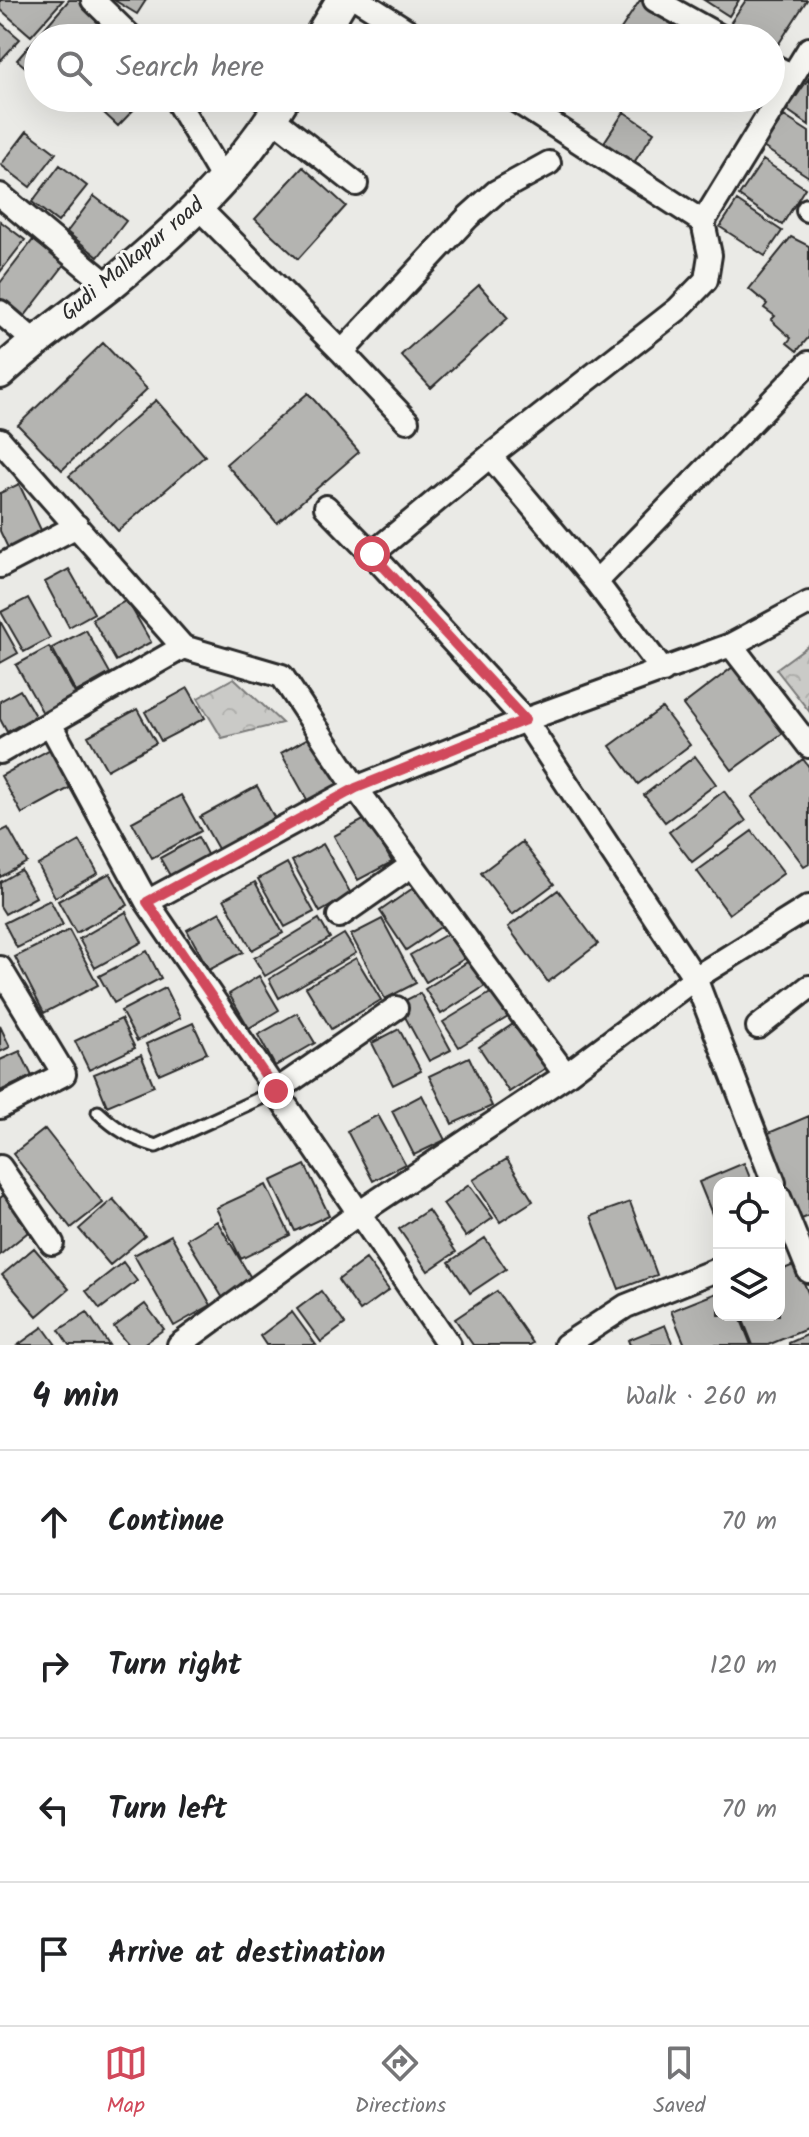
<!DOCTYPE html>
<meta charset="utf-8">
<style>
body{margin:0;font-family:Kalam,sans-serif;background:#f2f2f2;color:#202124}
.controls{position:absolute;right:24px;bottom:24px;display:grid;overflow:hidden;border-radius:16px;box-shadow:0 8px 32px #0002}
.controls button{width:72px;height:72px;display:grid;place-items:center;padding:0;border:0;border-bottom:2px solid #e0e0e0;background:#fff;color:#202124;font:40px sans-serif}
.stop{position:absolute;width:24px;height:24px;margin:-18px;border:6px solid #d1495b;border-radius:50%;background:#fff}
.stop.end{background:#d1495b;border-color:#fff;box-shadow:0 2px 8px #0008}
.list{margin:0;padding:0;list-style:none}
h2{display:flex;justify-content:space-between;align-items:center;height:104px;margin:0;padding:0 32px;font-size:34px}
h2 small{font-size:26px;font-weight:400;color:#757577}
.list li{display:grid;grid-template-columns:52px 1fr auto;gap:24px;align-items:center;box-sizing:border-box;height:144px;padding:0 32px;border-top:2px solid #e0e0e0}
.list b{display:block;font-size:30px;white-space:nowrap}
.list em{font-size:26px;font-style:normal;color:#757577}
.icon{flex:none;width:44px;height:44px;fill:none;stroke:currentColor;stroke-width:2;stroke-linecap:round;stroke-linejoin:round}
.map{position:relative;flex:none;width:809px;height:1345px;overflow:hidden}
.search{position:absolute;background:#fff;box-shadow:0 8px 32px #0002;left:24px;right:24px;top:24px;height:88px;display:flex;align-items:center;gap:20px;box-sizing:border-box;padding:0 28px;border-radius:44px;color:#757577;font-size:30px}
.sheet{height:680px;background:#fff}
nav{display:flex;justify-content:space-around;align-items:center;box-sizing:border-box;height:112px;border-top:2px solid #e0e0e0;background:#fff;font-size:22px;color:#757577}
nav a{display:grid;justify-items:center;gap:4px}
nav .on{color:#d1495b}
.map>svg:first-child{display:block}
</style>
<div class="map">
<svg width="809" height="1345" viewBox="0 0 809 1345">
<defs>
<pattern id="park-crowns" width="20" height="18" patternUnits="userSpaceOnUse" patternTransform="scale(2)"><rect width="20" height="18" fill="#cacac7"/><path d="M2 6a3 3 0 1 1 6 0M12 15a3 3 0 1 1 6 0" fill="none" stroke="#aeaeab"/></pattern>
</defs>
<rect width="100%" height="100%" fill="#eaeae6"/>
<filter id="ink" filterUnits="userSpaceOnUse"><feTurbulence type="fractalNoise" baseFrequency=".0125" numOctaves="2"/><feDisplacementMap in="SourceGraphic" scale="16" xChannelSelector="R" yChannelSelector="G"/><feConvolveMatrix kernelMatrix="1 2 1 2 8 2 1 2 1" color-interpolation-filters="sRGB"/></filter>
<g filter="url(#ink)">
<path fill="url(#park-crowns)" stroke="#7a7a79" stroke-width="2" d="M809 645V711L776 669Z
M234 678 282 723 222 738 198 698Z"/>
<path fill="#b4b4b1" stroke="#2b2b2b" stroke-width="2" d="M0 0H63L31 36 0 9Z
M69 0H87L132 38H38V78L17 60Z
M114 0H146L137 14Z
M640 0 676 21 665 38H615Z
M704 0H739L729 16Z
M746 0H807L774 51 771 49V38H755L731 22Z
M0 22 20 39 0 61Z
M809 78V125L787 110Z
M93 98H145L118 126 90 100Z
M240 98H264L256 109Z
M709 98H735L727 110Z
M624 112 654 132 629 170 599 150Z
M784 116 809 132V177L763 147Z
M27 131 56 153 30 187 1 165Z
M763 160 805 188 782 225 739 196Z
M60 165 87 186 58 222 32 202Z
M303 167 346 206 298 259 255 219Z
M94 196 126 221 98 257 67 232Z
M737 201 782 231 765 256 720 227Z
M0 221 25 240 0 272Z
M791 237 809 246V337L797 351 787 343 791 338 771 320 775 316 764 308 767 304 749 289Z
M33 240 65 264 24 317 0 298V283Z
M479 285 508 318 431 388 401 355Z
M103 343 147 389 62 470 18 425Z
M308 393 359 452 277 523 226 464Z
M156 400 205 456 118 531 69 476Z
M19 484 42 532 8 548 0 531V493Z
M69 569 94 613 69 627 45 582Z
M28 598 50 638 24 652 1 612Z
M127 600 151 642 116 661 92 619Z
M0 621 18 653 0 663Z
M86 630 110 673 76 692 52 648Z
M49 647 77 697 44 715 16 665Z
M733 667 783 733 732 770 683 705Z
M188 688 205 718 161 741 145 712Z
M20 690 35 716 7 732 0 719V701Z
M662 708 690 745 638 784 610 746Z
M137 709 156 743 107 770 88 736Z
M319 732 348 784 310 805 281 753Z
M54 747 75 785 22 814 1 776Z
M695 756 716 784 665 822 644 795Z
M803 759 809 767V863L804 866 752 797Z
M257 786 279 826 222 856 200 817Z
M724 791 746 821 692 862 669 832Z
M181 795 201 831 152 858 132 822Z
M367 818 392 862 358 880 334 836Z
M8 828 27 862 0 877V832Z
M752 831 784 873 729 914 697 871Z
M198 837 210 860 173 881 160 858Z
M80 841 98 873 55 897 38 865Z
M522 842 554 884 512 915 481 873Z
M323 844 351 894 320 912 292 861Z
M287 863 314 912 285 927 258 879Z
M21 870 36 897 5 914 0 906V882Z
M110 873 128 905 76 933 58 901Z
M255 882 283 933 252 950 224 899Z
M419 884 445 924 406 950 380 911Z
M558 890 598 944 548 982 508 927Z
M50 900 63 925 17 948 4 923Z
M126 912 142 942 95 968 79 939Z
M220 912 243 952 209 970 187 930Z
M319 919 330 938 265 976 254 958Z
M382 919 416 983 385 999 351 935Z
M69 930 98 985 44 1013 15 957Z
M449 933 464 959 426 982 410 955Z
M344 934 356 953 279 998 269 979Z
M147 951 161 978 114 1003 99 976Z
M356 958 381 1000 331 1029 306 987Z
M469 961 485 986 441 1014 425 989Z
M259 976 279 1010 249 1028 229 994Z
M165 988 180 1018 137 1041 121 1011Z
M497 989 513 1014 459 1047 443 1022Z
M420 993 451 1050 429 1061 398 1004Z
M297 1013 315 1043 275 1066 258 1035Z
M522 1018 552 1064 509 1092 479 1047Z
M121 1019 135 1048 89 1070 75 1041Z
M193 1023 207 1053 159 1074 146 1044Z
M0 1026 10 1047 0 1052Z
M399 1029 421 1071 393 1085 372 1043Z
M20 1051 32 1076 0 1091V1060Z
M141 1055 154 1086 107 1106 94 1074Z
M469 1057 492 1106 452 1124 429 1076Z
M422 1095 445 1140 414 1155 392 1111Z
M378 1115 405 1164 373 1181 347 1131Z
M809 1116V1216L794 1222 759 1137Z
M45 1129 103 1203 71 1228 13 1154Z
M507 1159 533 1201 500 1222 473 1180Z
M744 1163 752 1183H719V1231L699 1182Z
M305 1165 329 1215 295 1231 271 1181Z
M266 1185 290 1235 241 1259 216 1208Z
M469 1185 493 1218 466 1237 443 1204Z
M5 1194 33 1228 0 1255V1198Z
M113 1199 145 1236 110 1265 79 1229Z
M630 1202 657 1275 619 1289 591 1216Z
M428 1210 456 1252 428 1271 399 1229Z
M217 1221 254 1283 224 1300 187 1239Z
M171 1235 211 1305 174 1326 134 1255Z
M485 1238 506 1269 470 1293 449 1262Z
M34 1248 69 1289 37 1316 2 1275Z
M366 1259 389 1290 360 1311 338 1280Z
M123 1262 137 1281 100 1309 86 1291Z
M796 1264 809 1295V1328L768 1345H753L741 1315H779V1271Z
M321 1291 345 1324 321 1342 297 1309Z
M497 1291 533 1343 530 1345H473L455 1319Z
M719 1292V1315H739L751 1345H685L671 1311Z
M145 1304 164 1329 142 1345H128L114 1327Z
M87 1312 109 1345H69L59 1330Z
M292 1312 316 1345H266L260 1336Z
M665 1325 673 1345H630L628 1340Z
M43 1327 56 1345H18Z
M809 1334V1345H789V1343Z"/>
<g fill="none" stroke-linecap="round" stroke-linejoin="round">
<g stroke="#2b2b2b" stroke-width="17">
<path id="lane" d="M98 1112C116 1129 132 1139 156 1146L276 1091"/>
</g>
<g stroke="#2b2b2b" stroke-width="28">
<path id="street" d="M93 0 132 38
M359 0 419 38
M655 0 723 38
M771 65 792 76
M175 98 224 181
M512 98 703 222
M271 117 356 184
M0 195 109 286
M199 208 342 352 468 217 496 192 549 163
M808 210H809
M0 312 34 341
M342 352 407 421
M0 440 183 647 282 676 356 788 566 1075
M490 456 596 582 663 671
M326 507 372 554 525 720 695 978 774 1183
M372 554 490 456 678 309 706 280 710 255 703 222 809 49
M0 566 77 526
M596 582 809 363
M731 645 809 746
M50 724 147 902 449 1345
M0 752 183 647
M147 902 356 788 525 720 731 645 809 603
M339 916 412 865
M0 968 64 1074 0 1107
M758 1027 809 987
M276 1091 396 1008
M0 1167 52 1243
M779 1197 809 1271
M179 1345 359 1213 566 1075 695 978 809 907
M566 1345 626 1306 719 1269"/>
</g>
<g stroke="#2b2b2b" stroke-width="36">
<path id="secondary" d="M319 38 342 0
M0 373C35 340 73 314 110 285 176 231 240 172 284 98"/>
</g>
<use href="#lane" stroke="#f6f6f2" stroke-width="11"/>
<use href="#street" stroke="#f6f6f2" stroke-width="22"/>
<use href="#secondary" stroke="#f6f6f2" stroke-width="30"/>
</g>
</g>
<g fill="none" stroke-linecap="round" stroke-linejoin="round" filter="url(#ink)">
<path stroke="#d1495b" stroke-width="10" d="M276 1091 147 902 356 788 525 720 372 554"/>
</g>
<g text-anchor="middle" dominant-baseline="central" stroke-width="6" stroke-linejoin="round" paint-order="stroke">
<g font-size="22" fill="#2b2b2b" stroke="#f6f6f2">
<text transform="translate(133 260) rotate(-40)">Gudi Malkapur road</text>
</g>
</g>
</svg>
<div class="controls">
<button><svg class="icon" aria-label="locate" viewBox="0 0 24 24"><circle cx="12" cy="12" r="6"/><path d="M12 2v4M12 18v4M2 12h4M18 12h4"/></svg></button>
<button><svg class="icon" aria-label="layers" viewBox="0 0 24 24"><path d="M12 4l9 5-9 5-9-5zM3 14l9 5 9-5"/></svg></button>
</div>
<div class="stop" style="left:372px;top:554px"></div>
<div class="stop end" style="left:276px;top:1091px"></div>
<div class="search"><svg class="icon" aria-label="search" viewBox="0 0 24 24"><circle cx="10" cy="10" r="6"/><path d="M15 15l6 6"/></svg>Search here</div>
</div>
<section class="sheet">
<h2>4 min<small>Walk · 260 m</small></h2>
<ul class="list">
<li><svg class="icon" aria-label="ahead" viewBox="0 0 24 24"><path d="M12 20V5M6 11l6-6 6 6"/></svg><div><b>Continue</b></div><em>70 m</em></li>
<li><svg class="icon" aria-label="right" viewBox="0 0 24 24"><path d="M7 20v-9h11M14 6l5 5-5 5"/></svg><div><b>Turn right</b></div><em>120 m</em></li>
<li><svg class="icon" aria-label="left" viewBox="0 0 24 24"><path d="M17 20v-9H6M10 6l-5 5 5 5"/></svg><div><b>Turn left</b></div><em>70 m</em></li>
<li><svg class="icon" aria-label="arrive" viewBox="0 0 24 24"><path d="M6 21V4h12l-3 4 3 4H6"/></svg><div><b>Arrive at destination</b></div></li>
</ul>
</section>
<nav>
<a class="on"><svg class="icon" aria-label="map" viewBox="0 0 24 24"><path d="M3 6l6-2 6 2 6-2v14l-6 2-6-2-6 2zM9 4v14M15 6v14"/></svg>Map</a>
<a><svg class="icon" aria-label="directions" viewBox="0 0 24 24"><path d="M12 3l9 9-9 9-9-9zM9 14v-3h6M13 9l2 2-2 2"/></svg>Directions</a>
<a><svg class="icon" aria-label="saved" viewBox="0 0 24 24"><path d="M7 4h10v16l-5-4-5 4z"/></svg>Saved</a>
</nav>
